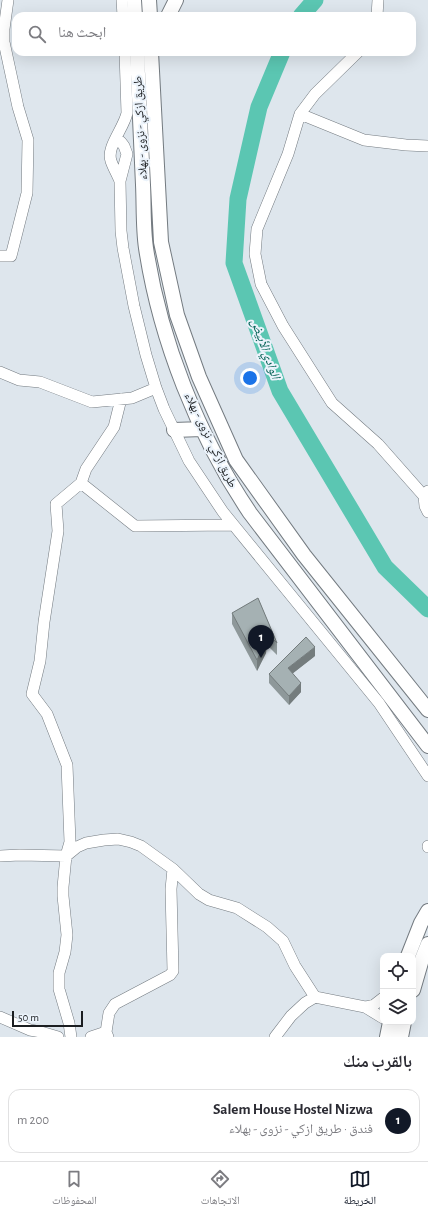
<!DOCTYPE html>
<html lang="ar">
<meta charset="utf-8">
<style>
body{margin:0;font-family:"Alegreya Sans","Noto Naskh Arabic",sans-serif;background:#f2f2f3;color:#2b2b33;direction:rtl}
.controls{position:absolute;right:12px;bottom:12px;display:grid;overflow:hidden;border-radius:8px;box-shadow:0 4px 16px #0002}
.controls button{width:36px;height:36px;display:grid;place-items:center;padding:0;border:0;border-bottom:1px solid #e1e1e2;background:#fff;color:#2b2b33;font:20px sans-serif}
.scale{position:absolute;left:12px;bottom:10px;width:71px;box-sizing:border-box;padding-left:4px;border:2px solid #1b1e21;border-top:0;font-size:11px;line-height:14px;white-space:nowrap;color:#1b1e21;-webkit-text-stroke:3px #ebf3fb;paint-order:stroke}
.you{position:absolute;left:250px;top:378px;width:14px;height:14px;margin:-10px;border:3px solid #fff;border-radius:50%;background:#1a73e8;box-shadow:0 0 0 6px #1a73e833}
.badge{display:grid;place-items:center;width:26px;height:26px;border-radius:50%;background:#111827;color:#fff;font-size:13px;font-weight:700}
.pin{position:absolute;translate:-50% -33px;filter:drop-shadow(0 1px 2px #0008)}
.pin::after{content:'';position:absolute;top:21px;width:14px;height:12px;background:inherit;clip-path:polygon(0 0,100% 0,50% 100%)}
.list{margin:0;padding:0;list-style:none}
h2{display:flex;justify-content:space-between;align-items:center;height:52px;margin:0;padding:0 16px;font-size:17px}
h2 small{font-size:13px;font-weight:400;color:#7c7c81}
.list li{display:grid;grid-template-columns:26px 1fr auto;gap:12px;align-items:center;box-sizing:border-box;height:64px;margin:0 8px 8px;padding:0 8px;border:1px solid #e1e1e2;border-radius:12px}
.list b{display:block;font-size:15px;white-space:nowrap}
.list p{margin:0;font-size:13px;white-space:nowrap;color:#7c7c81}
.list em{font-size:13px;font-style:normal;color:#7c7c81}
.icon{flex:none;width:22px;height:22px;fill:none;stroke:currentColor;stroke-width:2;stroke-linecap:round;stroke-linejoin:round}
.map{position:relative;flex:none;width:428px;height:1037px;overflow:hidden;direction:ltr}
.search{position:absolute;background:#fff;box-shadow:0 4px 16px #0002;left:12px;right:12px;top:12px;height:44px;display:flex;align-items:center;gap:10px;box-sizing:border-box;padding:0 14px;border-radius:12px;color:#7c7c81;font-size:15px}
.sheet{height:124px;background:#fff}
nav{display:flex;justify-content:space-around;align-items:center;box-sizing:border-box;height:56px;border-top:1px solid #e1e1e2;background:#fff;font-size:11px;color:#7c7c81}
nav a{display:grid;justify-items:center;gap:2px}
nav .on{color:#111827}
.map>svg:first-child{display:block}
</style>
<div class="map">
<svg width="428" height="1037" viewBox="0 0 428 1037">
<rect width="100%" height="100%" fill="#dee6ed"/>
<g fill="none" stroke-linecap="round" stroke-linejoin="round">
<path stroke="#5bc6b2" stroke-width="17" d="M301 16 315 0
M282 52 259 107 238 199 234 263 280 391 385 567 428 609"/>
<g stroke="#747b81" stroke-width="12">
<path id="minor" d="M122 0 123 16
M377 16 378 0
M358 52 315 94 300 114 288 154 257 229 255 254 261 284 283 326 332 403 378 444 424 496
M300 114 364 140 406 145 428 146
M115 142H121L124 146 127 154 120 181 121 231 123 248 134 306 146 355 156 388 164 409 189 461 223 512 379 703 428 776
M120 181C117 174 113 167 111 161 106 147 124 128 127 113L125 52
M0 256H11L27 193 28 140 18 107 4 42V29L8 0
M0 372 19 380 40 382 92 402 132 398 156 388
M81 483 135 526 232 525
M428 491 424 496 425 506 428 512
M428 847V846
M0 856 20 855 66 856 77 847 86 843 104 840 118 839 131 842 141 846 173 869 199 894 209 900 237 908 267 927 283 941 295 966 315 997
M365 1007 383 1018
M0 1017 30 1030 41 1032 58 1037
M106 1032 109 1013 115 1004 170 975 173 971 171 889 173 869
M71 1037 69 1023 59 989V973L65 952 67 935 63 896V887L66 856 70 842 67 765 47 714 32 694 40 661 44 622 58 531 56 504 81 483 86 469 114 427 121 399
M91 1037 106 1032 108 1037
M275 1037 291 1016 305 1003 315 997 365 1007 374 1005 383 998"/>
</g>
<g stroke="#747b81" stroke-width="16">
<path id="major" d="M134 0 135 16
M149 0 150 16
M168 16 176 0
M137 52C139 96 141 140 143 185 144 205 143 228 146 248 160 340 198 436 250 513L428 746
M151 52 161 242 177 315 199 377 236 460 304 555 428 710
M174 430 202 429
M408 956 421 923 428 911
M413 990 422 959 428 944
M387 1037 390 1022
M401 1037 404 1022"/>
</g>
<use href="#minor" stroke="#fff" stroke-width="11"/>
<use href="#major" stroke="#fff" stroke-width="14"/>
</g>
<path fill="#8e989a" d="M258 598 277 643V655L267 645 266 653 257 671 232 624V613Z
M315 656 292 674 301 692 289 705 269 683V674Z"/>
<path fill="#747c7d" d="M267 633 266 653 257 671V660Z
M315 647V656L288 677V668Z
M301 683V692L289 705V696Z"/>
<path fill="#a5b1b3" stroke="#747c7d" d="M258 598 277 643 267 633 266 641 257 660 232 613Z
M306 637 315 647 288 668 301 683 289 696 269 674Z"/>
<g text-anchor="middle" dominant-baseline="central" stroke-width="4" stroke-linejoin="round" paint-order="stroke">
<g font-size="12" fill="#1b1e21" stroke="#ebf3fb">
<text transform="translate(140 128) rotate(-93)">طريق ازكي - نزوى - بهلاء</text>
<text transform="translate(211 440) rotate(64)">طريق ازكي - نزوى - بهلاء</text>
</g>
<g font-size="13" font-style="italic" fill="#036255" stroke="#ebf3fb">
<text transform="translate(265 349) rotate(70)">الوادي الأبيض</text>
</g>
</g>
</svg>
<div class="controls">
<button><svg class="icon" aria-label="locate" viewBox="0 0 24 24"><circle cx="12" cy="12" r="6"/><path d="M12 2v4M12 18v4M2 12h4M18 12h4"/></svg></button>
<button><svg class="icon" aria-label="layers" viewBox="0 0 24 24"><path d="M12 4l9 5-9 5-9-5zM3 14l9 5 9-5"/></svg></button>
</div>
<div class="scale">50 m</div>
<div class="you"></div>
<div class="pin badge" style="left:261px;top:658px">1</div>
<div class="search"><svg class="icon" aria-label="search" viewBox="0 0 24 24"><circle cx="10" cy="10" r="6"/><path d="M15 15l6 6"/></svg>ابحث هنا</div>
</div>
<section class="sheet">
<h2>بالقرب منك<small></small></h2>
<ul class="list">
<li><span class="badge">1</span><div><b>Salem House Hostel Nizwa</b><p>فندق · طريق ازكي - نزوى - بهلاء</p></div><em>200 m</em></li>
</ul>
</section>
<nav>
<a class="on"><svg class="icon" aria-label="map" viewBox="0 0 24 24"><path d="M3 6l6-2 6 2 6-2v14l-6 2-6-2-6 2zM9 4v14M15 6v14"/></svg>الخريطة</a>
<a><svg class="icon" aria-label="directions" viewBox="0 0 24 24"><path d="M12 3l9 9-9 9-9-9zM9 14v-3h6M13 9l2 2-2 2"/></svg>الاتجاهات</a>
<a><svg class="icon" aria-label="saved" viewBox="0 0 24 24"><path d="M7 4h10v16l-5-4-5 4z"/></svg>المحفوظات</a>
</nav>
